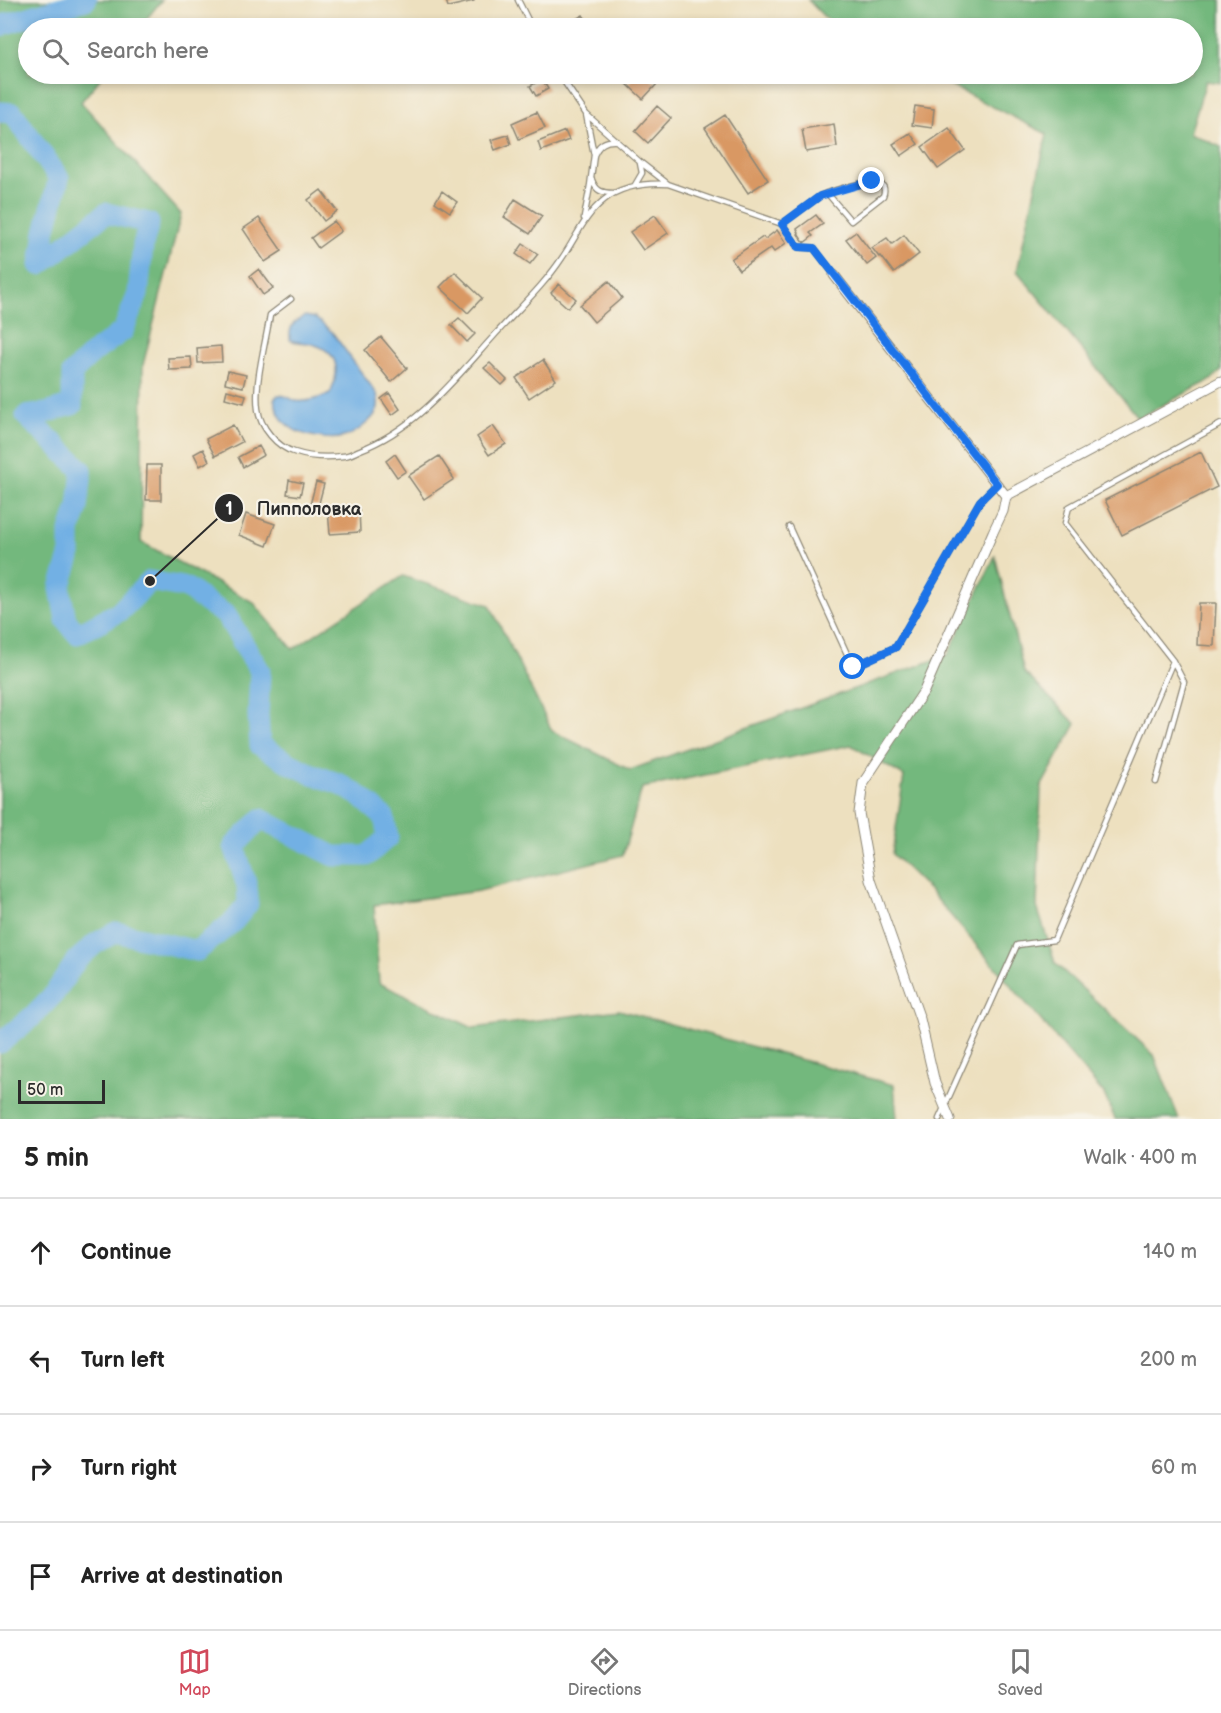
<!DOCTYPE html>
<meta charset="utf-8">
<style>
body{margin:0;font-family:"Balsamiq Sans",sans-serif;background:#f2f2f2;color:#222}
.scale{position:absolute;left:18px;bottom:15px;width:87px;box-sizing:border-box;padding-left:6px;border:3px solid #2b2b2b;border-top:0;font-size:16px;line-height:21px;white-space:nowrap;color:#2b2b2b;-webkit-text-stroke:4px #f7f3e8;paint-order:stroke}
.stop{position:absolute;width:18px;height:18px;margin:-14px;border:4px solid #1a73e8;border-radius:50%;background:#fff}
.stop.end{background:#1a73e8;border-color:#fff;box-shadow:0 2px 6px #0008}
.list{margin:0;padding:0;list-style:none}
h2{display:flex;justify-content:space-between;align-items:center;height:78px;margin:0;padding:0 24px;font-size:26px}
h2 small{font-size:20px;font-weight:400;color:#767676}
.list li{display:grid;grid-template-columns:39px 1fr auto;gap:18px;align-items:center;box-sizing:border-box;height:108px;padding:0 24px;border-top:2px solid #e0e0e0}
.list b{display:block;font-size:22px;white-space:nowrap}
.list em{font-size:20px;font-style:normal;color:#767676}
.icon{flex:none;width:33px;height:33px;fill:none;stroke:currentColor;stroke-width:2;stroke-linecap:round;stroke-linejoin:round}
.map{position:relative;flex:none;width:1221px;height:1119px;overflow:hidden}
.search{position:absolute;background:#fff;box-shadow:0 3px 9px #0003;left:18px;right:18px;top:18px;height:66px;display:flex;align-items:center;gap:15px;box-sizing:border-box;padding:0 21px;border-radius:33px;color:#767676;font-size:22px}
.sheet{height:510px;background:#fff}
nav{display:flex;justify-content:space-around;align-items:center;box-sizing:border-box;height:84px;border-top:2px solid #e0e0e0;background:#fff;font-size:16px;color:#767676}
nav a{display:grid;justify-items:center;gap:3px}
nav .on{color:#d1495b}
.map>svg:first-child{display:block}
</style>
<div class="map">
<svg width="1221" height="1119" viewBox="0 0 1221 1119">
<rect width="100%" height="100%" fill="#f7f3e8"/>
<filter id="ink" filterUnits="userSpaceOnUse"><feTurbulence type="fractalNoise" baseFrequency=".0167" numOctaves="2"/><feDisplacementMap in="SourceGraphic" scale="12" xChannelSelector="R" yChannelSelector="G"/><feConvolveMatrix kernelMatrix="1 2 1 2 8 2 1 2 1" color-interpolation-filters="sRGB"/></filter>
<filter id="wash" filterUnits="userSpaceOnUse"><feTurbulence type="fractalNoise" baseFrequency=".008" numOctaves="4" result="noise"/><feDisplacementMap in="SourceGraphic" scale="24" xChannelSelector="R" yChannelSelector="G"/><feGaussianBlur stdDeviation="1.35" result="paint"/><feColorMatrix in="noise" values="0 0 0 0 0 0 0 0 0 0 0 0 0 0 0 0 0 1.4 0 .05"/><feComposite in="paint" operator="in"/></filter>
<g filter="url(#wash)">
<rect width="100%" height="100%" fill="#ede0bf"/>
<path fill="#73b87d" stroke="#4f7254" stroke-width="1.5" d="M0 0H162L139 28H28V74H104L81 102 181 214 143 365 141 542 253 602 293 649 403 576 490 605 552 731 630 770 948 655 995 556 1024 672 1076 724 1041 787 1037 907 1055 963 1154 1055 1179 1119H1115L1104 1094 929 890 892 854 904 776 851 745 642 788 623 855 479 891 374 905 379 983 473 1028 619 1010 894 1085 897 1119H0Z
M808 0H1221V83L1206 81 1190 133 1221 147V371L1211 380 1138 418 1017 271 1047 134 927 74H1192V28H838L832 25Z"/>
<path fill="#72b0e4" stroke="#4e6e88" stroke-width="1.5" d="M305 316 315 318 332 332 377 394C380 407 378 413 368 422 360 429 354 434 344 437 330 441 301 436 290 427 280 420 277 410 274 399L278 395C286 394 289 399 296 401 307 403 320 398 330 394 341 369 339 350 308 343 302 342 297 343 290 340 289 325 293 323 305 316Z"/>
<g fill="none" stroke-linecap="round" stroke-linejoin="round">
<path stroke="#72b0e4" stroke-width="21" d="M0 27 2 25 86 0
M0 112 13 113 59 178 45 232 40 265 106 213 149 223 143 245 138 294 123 331 94 352 72 373V405L46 413 26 416 82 470 78 507 70 531V557L60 588 66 620 77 634 120 611 150 581 187 588 207 603 226 615 260 671 258 715 260 745 289 763 314 775 340 784 361 797 384 817 388 837 367 856H334L261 819 234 846 247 886 248 904 234 921 197 951 116 932 96 943 76 961 54 994 33 1016 0 1043"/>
</g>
<g id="blocks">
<path fill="#d99863" d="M446 0H474V1L448 7Z
M583 15 591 28H559Z
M636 74H646L657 84 643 99 627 84Z
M542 79 548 89 536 96 530 86Z
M657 106 671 118 648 143 635 131Z
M915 106 934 109 932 128 912 125Z
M537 112 545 128 519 139 512 123Z
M725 115 768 180 748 193 705 128Z
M834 124 837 147 806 152 802 129Z
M949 128 965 150 938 169 922 147Z
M565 131 569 140 541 151 538 142Z
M910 133 918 144 901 156 893 144Z
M508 135 511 144 495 150 491 140Z
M321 190 337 211 324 221 308 200Z
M442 191 457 202 450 212 435 202Z
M515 199 542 216 530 234 504 217Z
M655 215 668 233 643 250 630 232Z
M816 215 823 224 810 233 813 236 804 243 798 234 799 233 797 229Z
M259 218 282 251 265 262 243 229Z
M334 221 341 231 318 248 311 238Z
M777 230 786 243 774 252 771 248 739 270 731 259 763 237 765 239Z
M856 232 876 258 867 265 846 239Z
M904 235 919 254 894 273 881 256 879 257 872 248 887 238 892 244Z
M523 244 538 254 530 264 516 254Z
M259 269 273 288 263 295 250 276Z
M455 272 482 298 468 313 440 287Z
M609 281 622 298 594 322 580 305Z
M559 284 576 299 568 308 551 293Z
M459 318 475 334 467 342 451 325Z
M381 337 407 368 391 382 365 350Z
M221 346 222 362 198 363 197 348Z
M191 357 192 369 169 370 168 358Z
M543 360 556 380 529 398 516 378Z
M490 363 507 380 502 385 484 368Z
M228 371 246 375 243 387 225 383Z
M227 390 246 395 244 403 225 398Z
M389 393 400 409 392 415 381 399Z
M233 425 242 442 215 456 206 439Z
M493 426 506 444 489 455 477 437Z
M259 446 264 455 243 467 238 457Z
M203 449 209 461 200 466 194 454Z
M1201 452 1217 487 1122 535 1105 500Z
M395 454 406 471 397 477 386 461Z
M439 456 454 479 424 499 408 476Z
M147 465H161V500H146Z
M289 480 303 483 300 496 287 494Z
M316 482 324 484 318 507 310 505Z
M359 508 360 532 330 534 328 510Z
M246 514 275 524 267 546 239 535Z
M1199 603H1216L1214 646 1197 645Z"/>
</g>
</g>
<g filter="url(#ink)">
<use href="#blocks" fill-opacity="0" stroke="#8c8675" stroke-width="1.5"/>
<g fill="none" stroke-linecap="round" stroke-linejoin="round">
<g stroke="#8c8675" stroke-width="7">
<path id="service" d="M518 0 532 28
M559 74 586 114 640 162 668 184 782 224 798 247 814 248 834 274
M594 155C599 144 605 140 617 141
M592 180C596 191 602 193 613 193
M635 185 642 173 640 163
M584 218 590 186 594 155 586 114
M782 224 820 196 827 193C837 190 893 169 883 196L851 221 827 193
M291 299 270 315C266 341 254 384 258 409 260 427 277 447 294 452 309 457 327 458 343 456 349 456 355 452 360 450 416 429 454 380 493 337 516 311 543 287 562 258 576 238 584 216 604 200 622 185 646 183 668 184
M789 527 853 667 896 647 980 501 997 484
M1156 782 1184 682 1173 661 1065 523 1069 507 1221 424
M939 1119 1017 945 1054 940 1173 661"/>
</g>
<g stroke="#8c8675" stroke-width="11">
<path id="minor" d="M834 275 1006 496 1003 511 993 532 924 691 863 783 859 813 871 880 920 1019 935 1083 950 1119
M1006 496 1221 381"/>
</g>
<use href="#service" stroke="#fff" stroke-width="4.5"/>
<use href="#minor" stroke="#fff" stroke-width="9"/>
</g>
</g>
<g fill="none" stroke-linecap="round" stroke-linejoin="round" filter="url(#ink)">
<path stroke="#1a73e8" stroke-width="8" d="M853 667 896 647 980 501 997 484 814 248 798 247 782 224 820 196 872 181"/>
</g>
<path fill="none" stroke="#2b2b2b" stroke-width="2" d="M150 581L229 508"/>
<g fill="#2b2b2b" stroke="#f7f3e8" stroke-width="2">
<circle cx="150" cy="581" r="6"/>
<circle cx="229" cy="508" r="15"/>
</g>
<g font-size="18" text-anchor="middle" font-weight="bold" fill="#fff">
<text x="229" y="515">1</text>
</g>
<g font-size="18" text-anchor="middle" font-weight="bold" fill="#2b2b2b" stroke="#f7f3e8" stroke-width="4.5" stroke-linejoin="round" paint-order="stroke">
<text x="309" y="515">Пипполовка</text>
</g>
</svg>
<div class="scale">50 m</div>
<div class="stop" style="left:853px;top:667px"></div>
<div class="stop end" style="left:872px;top:181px"></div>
<div class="search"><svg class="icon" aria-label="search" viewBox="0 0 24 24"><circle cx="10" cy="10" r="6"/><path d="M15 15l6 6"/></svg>Search here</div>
</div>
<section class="sheet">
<h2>5 min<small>Walk · 400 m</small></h2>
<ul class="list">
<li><svg class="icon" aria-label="ahead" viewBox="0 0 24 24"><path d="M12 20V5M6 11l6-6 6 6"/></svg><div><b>Continue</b></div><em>140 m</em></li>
<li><svg class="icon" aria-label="left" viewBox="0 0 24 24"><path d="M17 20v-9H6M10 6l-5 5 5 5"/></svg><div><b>Turn left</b></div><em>200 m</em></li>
<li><svg class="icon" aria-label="right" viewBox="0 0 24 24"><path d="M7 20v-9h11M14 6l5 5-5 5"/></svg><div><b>Turn right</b></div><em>60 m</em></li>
<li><svg class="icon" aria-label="arrive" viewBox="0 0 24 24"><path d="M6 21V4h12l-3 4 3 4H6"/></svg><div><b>Arrive at destination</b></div></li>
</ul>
</section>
<nav>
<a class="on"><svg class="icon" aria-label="map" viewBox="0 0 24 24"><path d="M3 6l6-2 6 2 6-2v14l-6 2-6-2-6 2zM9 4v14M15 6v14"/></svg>Map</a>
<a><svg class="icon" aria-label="directions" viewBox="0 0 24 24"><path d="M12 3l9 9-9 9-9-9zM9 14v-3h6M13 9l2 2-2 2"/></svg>Directions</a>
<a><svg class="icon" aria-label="saved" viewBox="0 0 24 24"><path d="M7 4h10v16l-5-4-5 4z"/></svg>Saved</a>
</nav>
